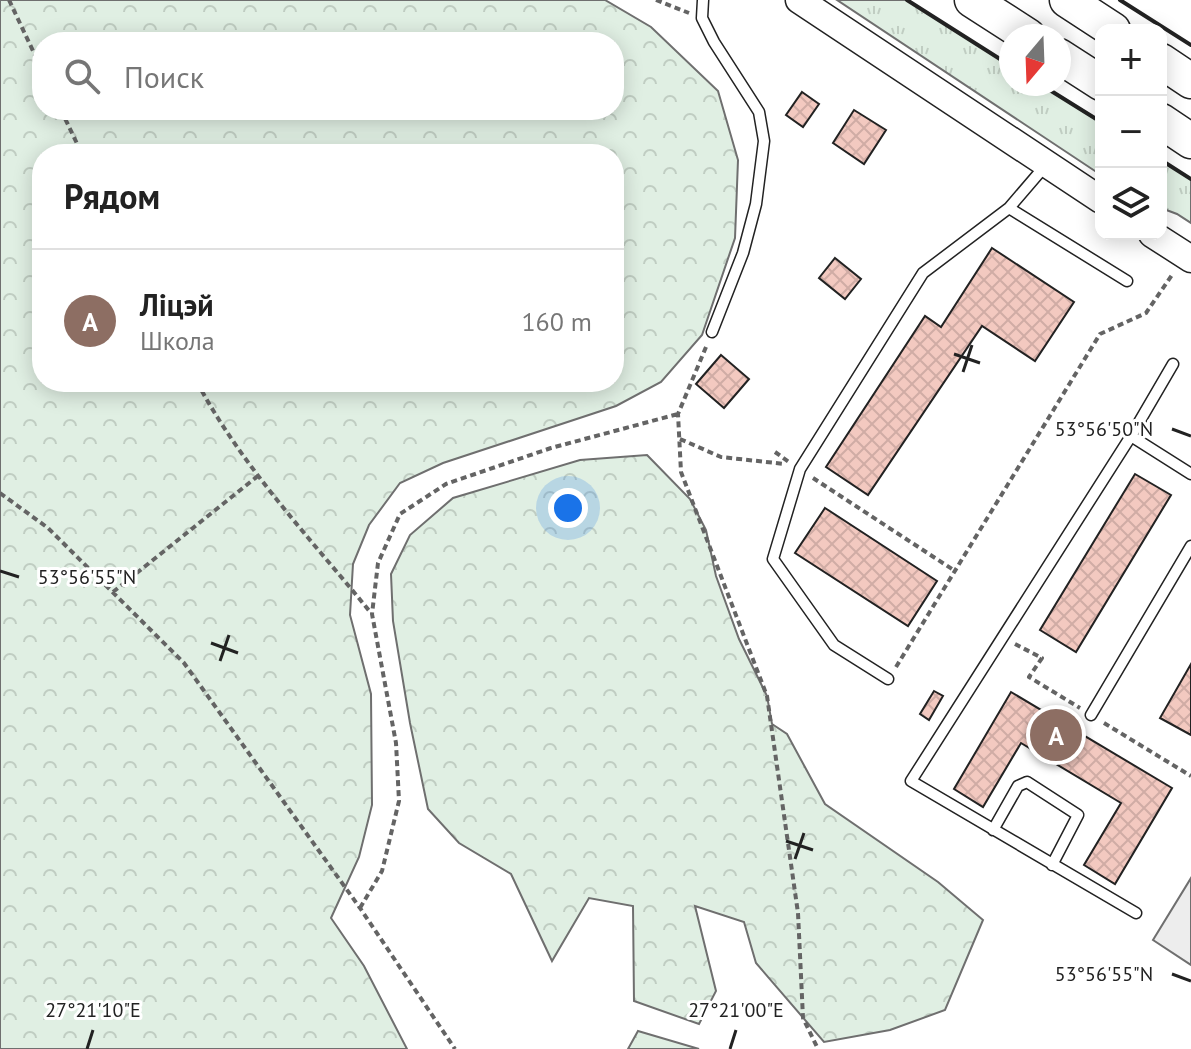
<!DOCTYPE html>
<html lang="ru">
<meta charset="utf-8">
<style>
body{margin:0;font-family:"PT Sans",sans-serif;background:#f2f2f2;color:#222}
.controls{position:absolute;right:24px;top:24px;display:grid;overflow:hidden;border-radius:16px;box-shadow:0 4px 20px #0003}
.controls button{width:72px;height:72px;display:grid;place-items:center;padding:0;border:0;border-bottom:2px solid #e0e0e0;background:#fff;color:#222;font:40px sans-serif}
.compass{position:absolute;left:999px;top:24px;width:72px;height:72px;border-radius:50%;background:#fff;box-shadow:0 4px 20px #0003;rotate:199deg}
.you{position:absolute;left:568px;top:508px;width:28px;height:28px;margin:-20px;border:6px solid #fff;border-radius:50%;background:#1a73e8;box-shadow:0 0 0 12px #1a73e833}
.badge{display:grid;place-items:center;width:52px;height:52px;border-radius:50%;background:#d93025;color:#fff;font-size:26px;font-weight:700}
.pin{position:absolute;translate:-50% -50%;border:4px solid #fff;box-shadow:0 2px 8px #0006}
.list{margin:0;padding:0;list-style:none}
h2{display:flex;justify-content:space-between;align-items:center;height:104px;margin:0;padding:0 32px;font-size:34px}
h2 small{font-size:26px;font-weight:400;color:#767676}
.list li{display:grid;grid-template-columns:52px 1fr auto;gap:24px;align-items:center;box-sizing:border-box;height:144px;padding:0 32px;border-top:2px solid #e0e0e0}
.list b{display:block;font-size:30px;white-space:nowrap}
.list p{margin:0;font-size:26px;white-space:nowrap;color:#767676}
.list em{font-size:26px;font-style:normal;color:#767676}
.icon{flex:none;width:44px;height:44px;fill:none;stroke:currentColor;stroke-width:2;stroke-linecap:round;stroke-linejoin:round}
.map{position:relative;flex:none;width:1191px;height:1049px;overflow:hidden}
.search{position:absolute;background:#fff;box-shadow:0 4px 20px #0003;left:32px;top:32px;width:592px;height:88px;display:flex;align-items:center;gap:20px;box-sizing:border-box;padding:0 28px;border-radius:32px;color:#767676;font-size:30px}
.panel{position:absolute;background:#fff;box-shadow:0 4px 20px #0003;left:32px;top:144px;width:592px;height:248px;border-radius:32px}
.map>svg:first-child{display:block}
</style>
<div class="map">
<svg width="1191" height="1049" viewBox="0 0 1191 1049">
<defs>
<pattern id="grass-tufts" width="24" height="20" patternUnits="userSpaceOnUse" patternTransform="scale(2)"><rect width="24" height="20" fill="#e0efe3"/><path d="M3 7l-1-3M5 7V3M7 7l1-3M15 17l-1-3M17 17v-4M19 17l1-3" fill="none" stroke="#c0cdc2"/></pattern>
<pattern id="forest-crowns" width="20" height="18" patternUnits="userSpaceOnUse" patternTransform="scale(2)"><rect width="20" height="18" fill="#e0efe3"/><path d="M2 6a3 3 0 1 1 6 0M12 15a3 3 0 1 1 6 0" fill="none" stroke="#c0cdc2"/></pattern>
<pattern id="building-cross-hatch" width="8" height="8" patternUnits="userSpaceOnUse" patternTransform="scale(2)"><rect width="8" height="8" fill="#f3c9c0"/><path d="M0 0l8 8M0 8l8-8" fill="none" stroke="#d0aca5"/></pattern>
</defs>
<rect width="100%" height="100%" fill="#fff"/>
<path fill="url(#grass-tufts)" stroke="#6f6f6f" stroke-width="2" d="M837 0H907L1011 66V84H1040L1101 122V175Z
M1161 160 1191 179V223L1177 214 1161 208Z"/>
<path fill="url(#forest-crowns)" stroke="#6f6f6f" stroke-width="2" fill-rule="evenodd" d="M0 0H605L651 27 718 91 738 160 735 238 702 335 661 382 616 406 443 463 400 483 369 525 353 564 350 615 371 694 372 805 359 857 331 918 364 966 407 1049H0ZM614 42V110H42V42ZM42 154H614V382H42Z
M647 455 690 499 706 530 716 576 739 639 767 696 772 724 787 734 825 804 938 882 983 920 945 1010 890 1030 824 1042 756 963 744 922 695 906 716 991 699 1024 634 1001 633 906 589 898 552 961 511 874 459 843 428 809 410 723 393 621 391 574 410 535 453 498 580 460Z
M638 1031 699 1049H628Z"/>
<path fill="#ededed" stroke="#6f6f6f" stroke-width="2" d="M1191 878V965L1153 940Z"/>
<path fill="url(#building-cross-hatch)" stroke="#222" stroke-width="2" d="M802 92 819 104 803 127 786 115Z
M854 110 886 130 864 164 833 143Z
M992 248 1074 302 1035 361 982 326 868 495 826 467 925 316 941 327Z
M835 258 861 279 845 299 819 278Z
M721 355 749 379 724 408 696 384Z
M1135 474 1171 495 1076 652 1040 630Z
M825 508 937 581 908 626 795 553Z
M1191 664V735L1160 718Z
M934 691 943 696 929 720 920 714Z
M1011 692 1172 788 1115 884 1084 865 1121 803 1021 743 983 807 954 789Z"/>
<g fill="none" stroke-linecap="round" stroke-linejoin="round">
<g stroke="#222" stroke-width="13">
<path id="service" d="M703 0 702 18 714 42 759 112 764 141 756 204 743 253 712 332
M1009 208 1127 281
M1131 436 1173 364
M888 679 834 645 773 559 800 469 923 273 1009 208 1045 166
M1091 715 1191 546
M993 830 1018 786 1027 782 1078 815 1052 865
M1136 913 911 781 1131 436 1191 474"/>
</g>
<g stroke="#222" stroke-width="29">
<path id="tertiary" d="M799 0 1101 200
M1152 234 1191 259"/>
</g>
<g stroke="#222" stroke-width="37">
<path id="trunk" d="M972 0 1028 36
M1067 0 1113 30
M1059 56 1101 83
M1161 61 1191 81
M1161 121 1191 141"/>
</g>
<path stroke="#646464" stroke-width="4" stroke-dasharray="6 4" stroke-linecap="butt" d="M9 0 42 70
M656 0 689 13
M61 110 82 154
M706 347 678 414 681 472 767 696 798 913 803 1018 818 1049
M197 382C242 467 311 539 371 613
M680 439 721 457 785 464
M775 452 789 462
M813 478 955 571
M0 493 48 528 184 663 360 908 455 1049
M113 592 259 475
M1015 644 1042 658 1029 677 1080 708
M896 667 1100 334 1146 313 1172 275
M1104 723 1191 776
M360 908 382 871 399 801 396 743 372 614 378 563 400 514 446 484 551 448 678 414"/>
<use href="#service" stroke="#fff" stroke-width="10"/>
<use href="#tertiary" stroke="#fff" stroke-width="26"/>
<use href="#trunk" stroke="#fff" stroke-width="34"/>
<path stroke="#222" stroke-width="4" d="M907 0 1011 66
M1120 0 1191 45
M1040 84 1101 122
M1161 160 1191 179"/>
</g>
<path fill="none" stroke="#222" stroke-width="3" d="M954 354 980 363M963 372 972 345M1172 429 1191 436M0 571 19 577M211 643 238 653M220 661 229 635M786 841 813 850M795 859 804 833M1172 974 1191 981M87 1049 93 1030M730 1049 736 1030"/>
<g font-size="20" text-anchor="middle" fill="#222" stroke="#fff" stroke-width="6" stroke-linejoin="round" paint-order="stroke">
<text x="1104" y="436">53°56'50"N</text>
<text x="87" y="584">53°56'55"N</text>
<text x="1104" y="981">53°56'55"N</text>
<text x="93" y="1017">27°21'10"E</text>
<text x="736" y="1017">27°21'00"E</text>
</g>
</svg>
<div class="controls">
<button>+</button>
<button>−</button>
<button><svg class="icon" aria-label="layers" viewBox="0 0 24 24"><path d="M12 4l9 5-9 5-9-5zM3 14l9 5 9-5"/></svg></button>
</div>
<svg class="compass" viewBox="-18 -18 36 36"><path d="M0-13l5 13h-10z" fill="#e53935"/><path d="M0 13l5-13h-10z" fill="#767676"/></svg>
<div class="you"></div>
<div class="pin badge" style="left:1056px;top:735px;background:#8d6e63">A</div>
<div class="search"><svg class="icon" aria-label="search" viewBox="0 0 24 24"><circle cx="10" cy="10" r="6"/><path d="M15 15l6 6"/></svg>Поиск</div>
<section class="panel">
<h2>Рядом<small></small></h2>
<ul class="list">
<li><span class="badge" style="background:#8d6e63">A</span><div><b>Ліцэй</b><p>Школа</p></div><em>160 m</em></li>
</ul>
</section>
</div>
